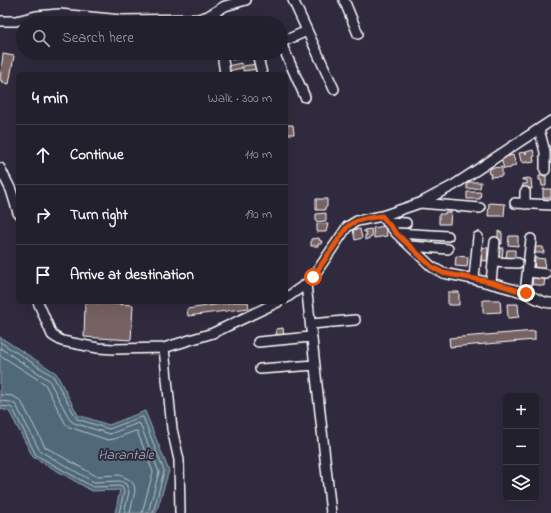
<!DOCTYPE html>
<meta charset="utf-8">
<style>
body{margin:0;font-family:"Indie Flower",sans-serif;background:#2f2d3a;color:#f1f3f6}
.controls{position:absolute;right:12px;bottom:12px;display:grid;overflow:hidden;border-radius:6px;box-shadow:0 4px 16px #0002}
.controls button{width:36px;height:36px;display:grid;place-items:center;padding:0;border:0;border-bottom:1px solid #403e4a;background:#23202e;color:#f1f3f6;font:20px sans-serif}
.stop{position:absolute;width:12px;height:12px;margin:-9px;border:3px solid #ea580c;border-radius:50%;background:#fff}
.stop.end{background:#ea580c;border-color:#fff;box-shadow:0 1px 4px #0008}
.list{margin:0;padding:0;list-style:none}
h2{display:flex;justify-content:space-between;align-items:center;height:52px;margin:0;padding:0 16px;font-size:17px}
h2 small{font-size:13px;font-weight:400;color:#a3a3aa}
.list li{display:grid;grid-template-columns:26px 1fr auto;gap:12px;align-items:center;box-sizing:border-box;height:60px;padding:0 16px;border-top:1px solid #403e4a}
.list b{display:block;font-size:15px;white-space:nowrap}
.list em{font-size:13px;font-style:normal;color:#a3a3aa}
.icon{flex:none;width:22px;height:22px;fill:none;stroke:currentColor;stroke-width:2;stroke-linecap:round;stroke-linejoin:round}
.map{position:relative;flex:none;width:551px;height:513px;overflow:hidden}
.search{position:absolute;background:#23202e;box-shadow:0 4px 16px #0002;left:16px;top:16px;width:272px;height:44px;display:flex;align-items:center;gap:10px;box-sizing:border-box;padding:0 14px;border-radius:22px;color:#a3a3aa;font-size:15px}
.panel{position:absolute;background:#23202e;box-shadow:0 4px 16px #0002;left:16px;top:72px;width:272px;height:232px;border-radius:6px}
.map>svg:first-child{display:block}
</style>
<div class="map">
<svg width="551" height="513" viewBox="0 0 551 513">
<rect width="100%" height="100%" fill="#2f2a3d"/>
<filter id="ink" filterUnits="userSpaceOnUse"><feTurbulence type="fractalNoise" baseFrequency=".025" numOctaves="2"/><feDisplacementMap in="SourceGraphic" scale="8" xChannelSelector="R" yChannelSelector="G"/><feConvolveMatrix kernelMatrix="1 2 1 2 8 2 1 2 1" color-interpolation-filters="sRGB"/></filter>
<g filter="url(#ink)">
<path fill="#506979" stroke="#96a5af" d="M0 337 56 373 78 415 109 425 145 411 169 471 156 513H115L120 490 92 491 33 457 9 411 0 409Z"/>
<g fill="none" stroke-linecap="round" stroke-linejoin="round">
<path stroke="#b9c3c9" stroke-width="1" d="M0 342 53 376 77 419 109 429 141 417H143L164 471 153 513
M0 348 49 380 70 420 74 423 110 434 138 423 140 424 159 472 148 513
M0 355 45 384 65 423 69 427 108 440 114 439 135 431H137L153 472 142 513
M0 395 13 396 21 401 45 447 96 476 120 475 130 480 134 485 135 491 130 513
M0 401 11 402 16 405 40 451 94 482 120 481 126 484 129 492 124 513
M0 406 10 407 13 409 36 455 93 487 119 486 122 487 124 492 119 513"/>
</g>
<path fill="#776264" stroke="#fff" d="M230 53H239L241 58 232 60Z
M3 54 14 56 9 84 3 83V81L0 80Z
M241 63 242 68 228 71 227 66Z
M257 64 258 69 243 71V66Z
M286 125H293L294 134H286Z
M533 150 535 156 533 157 534 162 529 163 527 161V162L523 163 521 161 519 153 525 152 526 154V152Z
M513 155 516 165 511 167V168L504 169 501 158Z
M502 167V176L490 177 491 174H489L488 171H490V168Z
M539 176H546V186H542L541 180H539Z
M528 178 531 179 532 189H530V188H522L523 184H527V180H522V179Z
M467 182H481L480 188 467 189Z
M543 189H551V198H543Z
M467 192H481L480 199H467Z
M316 199H327V207H325V210H316Z
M489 203 505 204 504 216H488Z
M445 212H451L450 224H439V214H445Z
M326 213V221L316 222V214Z
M317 224H328L326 232H317Z
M385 226 387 236 374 238 373 228Z
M360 229 362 238 355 240 353 230Z
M371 229 372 237 365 240V235H367L366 232H364V230Z
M498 231 502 233V244L498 243Z
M509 236H518V246L508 245Z
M319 238 320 241H322L321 244H318V246H311V239Z
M480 247 488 248 487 261 479 260Z
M534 247H543L544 253H535Z
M498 248H503L502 258 498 257Z
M507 250H515V259L506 258Z
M456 256 468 257 467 267 455 266Z
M535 258 545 259 544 272 534 271Z
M533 275 545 277 544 286 532 284Z
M448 292H459V305H448Z
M483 300H500L501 312 483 313Z
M85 302 133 305 131 340 84 337Z
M235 302H248L249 308 188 316 187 309Z
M507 304H518L519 317 508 318Z
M283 328 284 338 277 339 276 329Z
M535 331V340L450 347 449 338Z"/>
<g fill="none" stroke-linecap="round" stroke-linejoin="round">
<g stroke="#fff" stroke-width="12">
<path id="minor" d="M293 0 334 89
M344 0 358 34
M0 21H16L36 16 59 14 122 20 198 19 208 16 225 6 246 0
M222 53 225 74
M257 53 262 74
M305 97 282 45 284 41 307 31
M539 129 545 152V170
M0 168 11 190 18 213
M525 192V204
M420 203 480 208
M515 203 551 205
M382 216 396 233 432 267 443 273C470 278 496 284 522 292 532 295 540 303 551 303
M387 222 406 223
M396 233 448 236
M410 246 448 249
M493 262 518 263
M528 272 546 274
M474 278 478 237
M491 282 495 242
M306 284 331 513
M525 293 531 239
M286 298 306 284 313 277 347 227 357 221 382 216 420 203 454 185 551 121
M38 302 52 335 55 337 62 341 98 348 114 349 164 348 170 346 213 333 278 302
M311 324 355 320
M258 342 311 337
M164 348 172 429 179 460 180 513
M260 369 315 365"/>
</g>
<use href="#minor" stroke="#2f2a3d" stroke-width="9"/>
</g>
</g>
<g fill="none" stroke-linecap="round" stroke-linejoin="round" filter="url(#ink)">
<path stroke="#ea580c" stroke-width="5" d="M313 277 347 227C356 219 370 218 382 216L396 233 432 267 443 273 491 282 526 293"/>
</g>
<g text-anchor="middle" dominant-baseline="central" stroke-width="4" stroke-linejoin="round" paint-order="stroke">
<g font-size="14" font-style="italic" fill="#a8b4bc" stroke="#2f2a3d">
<text x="126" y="455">Harantale</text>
</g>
</g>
</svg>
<div class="controls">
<button>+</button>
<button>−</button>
<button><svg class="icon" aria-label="layers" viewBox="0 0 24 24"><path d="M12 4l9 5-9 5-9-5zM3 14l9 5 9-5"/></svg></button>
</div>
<div class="stop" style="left:313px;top:277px"></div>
<div class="stop end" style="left:526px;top:293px"></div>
<div class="search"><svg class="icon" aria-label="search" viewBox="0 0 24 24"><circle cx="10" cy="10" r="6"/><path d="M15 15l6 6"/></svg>Search here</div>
<section class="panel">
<h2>4 min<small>Walk · 300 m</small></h2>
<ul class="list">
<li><svg class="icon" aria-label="ahead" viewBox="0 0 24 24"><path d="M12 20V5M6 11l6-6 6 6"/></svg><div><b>Continue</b></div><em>110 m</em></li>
<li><svg class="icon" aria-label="right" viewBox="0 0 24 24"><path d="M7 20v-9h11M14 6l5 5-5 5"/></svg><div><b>Turn right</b></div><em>190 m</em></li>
<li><svg class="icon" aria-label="arrive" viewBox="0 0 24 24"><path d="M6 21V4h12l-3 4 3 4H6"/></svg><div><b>Arrive at destination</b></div></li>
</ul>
</section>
</div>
